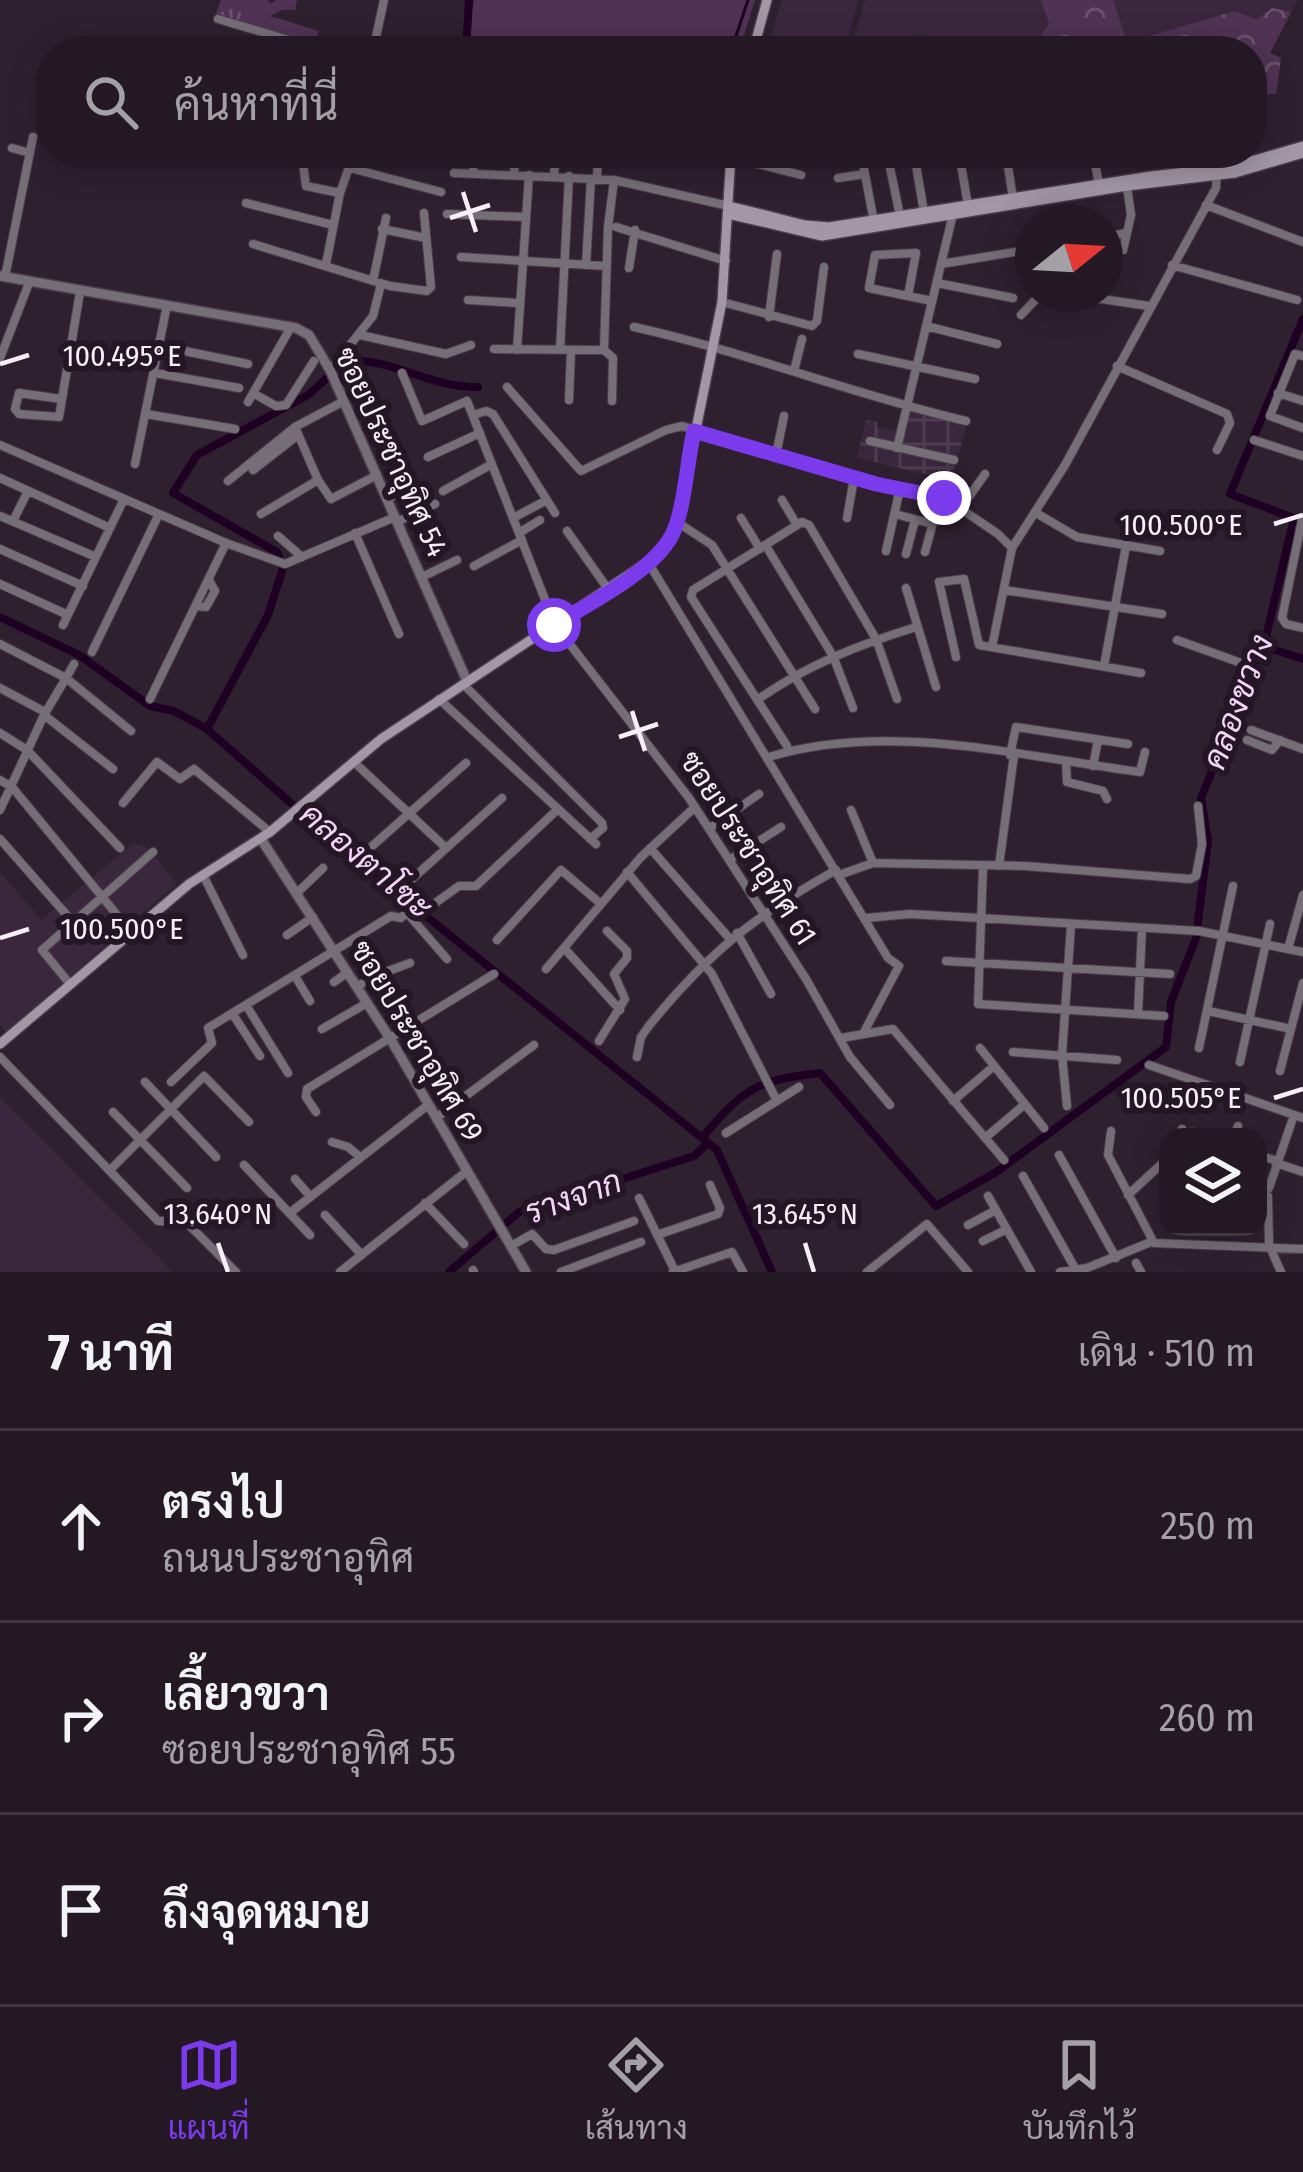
<!DOCTYPE html>
<html lang="th">
<meta charset="utf-8">
<style>
body{margin:0;font-family:"Fira Sans Condensed",Sarabun,sans-serif;background:#2f2531;color:#f1f3f6}
.controls{position:absolute;right:36px;bottom:36px;display:grid;overflow:hidden;border-radius:24px;box-shadow:0 6px 30px #0003}
.controls button{width:108px;height:108px;display:grid;place-items:center;padding:0;border:0;border-bottom:3px solid #403741;background:#231824;color:#f1f3f6;font:60px sans-serif}
.compass{position:absolute;left:1015px;top:204px;width:108px;height:108px;border-radius:50%;background:#231824;box-shadow:0 6px 30px #0003;rotate:72deg}
.stop{position:absolute;width:36px;height:36px;margin:-27px;border:9px solid #7c3aed;border-radius:50%;background:#fff}
.stop.end{background:#7c3aed;border-color:#fff;box-shadow:0 3px 12px #0008}
.list{margin:0;padding:0;list-style:none}
h2{display:flex;justify-content:space-between;align-items:center;height:156px;margin:0;padding:0 48px;font-size:51px}
h2 small{font-size:39px;font-weight:400;color:#a3a0a6}
.list li{display:grid;grid-template-columns:78px 1fr auto;gap:36px;align-items:center;box-sizing:border-box;height:192px;padding:0 48px;border-top:3px solid #403741}
.list b{display:block;font-size:45px;white-space:nowrap}
.list p{margin:0;font-size:39px;white-space:nowrap;color:#a3a0a6}
.list em{font-size:39px;font-style:normal;color:#a3a0a6}
.icon{flex:none;width:66px;height:66px;fill:none;stroke:currentColor;stroke-width:2;stroke-linecap:round;stroke-linejoin:round}
.map{position:relative;flex:none;width:1303px;height:1272px;overflow:hidden}
.search{position:absolute;background:#231824;box-shadow:0 6px 30px #0003;left:36px;right:36px;top:36px;height:132px;display:flex;align-items:center;gap:30px;box-sizing:border-box;padding:0 42px;border-radius:48px;color:#a3a0a6;font-size:45px}
.sheet{height:732px;background:#231824}
nav{display:flex;justify-content:space-around;align-items:center;box-sizing:border-box;height:168px;border-top:3px solid #403741;background:#231824;font-size:33px;color:#a3a0a6}
nav a{display:grid;justify-items:center;gap:6px}
nav .on{color:#7c3aed}
.map>svg:first-child{display:block}
</style>
<div class="map">
<svg width="1303" height="1272" viewBox="0 0 1303 1272">
<defs>
<pattern id="industrial-grid" width="8" height="8" patternUnits="userSpaceOnUse" patternTransform="scale(3)"><rect width="8" height="8" fill="#3b273d"/><path d="M0 4h8M4 0v8" fill="none" stroke="#4e3c50"/></pattern>
<pattern id="grass-tufts" width="24" height="20" patternUnits="userSpaceOnUse" patternTransform="scale(3)"><rect width="24" height="20" fill="#503354"/><path d="M3 7l-1-3M5 7V3M7 7l1-3M15 17l-1-3M17 17v-4M19 17l1-3" fill="none" stroke="#6a516d"/></pattern>
<pattern id="park-crowns" width="20" height="18" patternUnits="userSpaceOnUse" patternTransform="scale(3)"><rect width="20" height="18" fill="#503354"/><path d="M2 6a3 3 0 1 1 6 0M12 15a3 3 0 1 1 6 0" fill="none" stroke="#6a516d"/></pattern>
</defs>
<rect width="100%" height="100%" fill="#2f2030"/>
<path fill="#3b273d" d="M782 0H858L845 51H766Z
M865 0H1298L1270 53 1281 58 1276 94 1255 95 1252 101V51H989V41L916 35 910 51H850Z
M134 843 146 847 177 883 6 1032 0 1025V872L41 920Z
M0 1097 144 1242 172 1272H0Z"/>
<path fill="url(#industrial-grid)" d="M909 410 967 424 951 480 857 458 866 420 877 422V427L903 433Z"/>
<path fill="url(#grass-tufts)" d="M221 0H268L270 4 276 0H297L295 10H282L270 16 319 31 311 48 214 19Z"/>
<path fill="url(#park-crowns)" d="M1041 0H1113L1125 35 1098 42 1036 43 1049 23Z
M1272 8 1291 12 1270 53 1281 58 1276 94 1255 95 1252 101V51H1098L1235 11 1257 20Z"/>
<path fill="#503354" d="M474 0H755L739 51H472L470 27Z"/>
<g fill="none" stroke-linecap="round" stroke-linejoin="round">
<path stroke="#1e0023" stroke-width="3" d="M731 51 748 0"/>
<path stroke="#1e0023" stroke-width="8" d="M466 51 469 0
M336 370 346 360C393 359 432 388 478 387
M0 617 79 655 150 706 174 711 207 729 344 850 717 1150 772 1272
M1269 648 1303 659
M207 729 268 615 283 568 277 552 173 493 197 455 308 395 327 378
M702 1138C743 1089 756 1080 820 1073L936 1206 995 1173 1166 1047 1171 1002 1196 938 1208 841 1201 798 1265 641 1294 518 1230 494 1303 319
M449 1272 519 1212 694 1156 708 1143"/>
<g stroke="#4b3d4c" stroke-width="10">
<path id="minor" d="M218 19 326 51
M373 51 384 0
M12 148 30 153
M270 153 303 163 306 186 340 193
M861 153 874 222
M887 153 900 216
M914 153 925 218
M959 153 969 211
M1006 153 1013 199
M1093 153 1099 184
M731 157 801 175
M350 168 441 192
M454 173 614 180 729 206
M473 173 474 153
M514 175 515 153
M554 175 556 153
M838 178 865 174
M597 179 598 153
M246 203 333 225
M1206 205 1303 242
M447 214 526 217
M616 227 726 261
M382 229 426 238
M1105 237 1127 233 1131 215 1127 186
M253 244 390 286 427 291 431 287 424 213
M1123 250 1127 233
M461 257 606 266
M326 264 340 193 354 153
M941 264 1033 249
M586 265 591 179
M1172 265 1297 300
M629 268 635 230
M5 277 33 137
M373 281 386 218
M937 283 1013 298
M1068 294 1149 306
M908 296 916 253 875 255 869 288 932 301
M468 300 518 303
M722 302 812 326 817 321 824 267
M1021 315 1041 294
M769 317 777 254
M926 326 997 344
M634 327C747 352 854 395 966 421
M360 335 446 354 471 345
M160 346 248 364
M494 349 604 350
M517 350 529 175
M560 350 569 176
M858 354 975 379
M1303 356 1295 354 1270 416 1303 428
M0 358 29 283
M1117 366 1227 414 1230 423 1217 450
M330 370 373 316 381 284
M794 371 802 339
M155 373 239 388
M402 373 422 421 467 401 555 625 689 798 806 979 850 1057 890 1105
M507 387 581 471 666 430 682 426 876 484 945 498 998 534 1012 548
M253 393 276 406 286 405 314 361
M1278 393 1303 401
M61 399 19 393 15 409 19 414 59 417 80 292
M569 400 571 351
M612 401 613 358 604 350 608 227 614 180
M248 402 291 327
M146 414 235 429
M473 415 486 411 493 414 555 513
M1254 440 1303 456
M870 441 954 460
M0 445 226 543 285 564 395 517
M897 448 953 214
M776 455 784 416
M428 457 480 433
M135 464 167 305
M253 470 298 435
M0 478 110 528
M318 480 331 499 377 475
M228 481 295 427 344 401
M443 491 492 464
M387 499 412 487 395 446
M782 500 797 525
M961 508 985 474
M1036 513 1077 537 1160 551
M261 514 318 480 295 427
M895 514 933 524
M0 516 96 557
M513 518 547 500
M741 518 760 549
M847 518 854 478
M1302 520 1282 618 1286 624 1303 628
M13 521 28 491
M397 522 435 504
M677 522 712 545 815 709
M567 531 608 589
M355 533 399 634
M519 533 540 520
M278 536 302 557
M766 546 833 656 853 708
M0 549 83 586
M886 551 900 489
M925 552 940 497
M906 554 915 520
M648 562 888 958 899 966 864 1032
M474 566 522 540
M422 577 457 560
M0 584 68 615
M906 588 936 687
M1004 590 1162 614
M196 606 206 607 215 591 209 580
M63 625 124 499
M1177 640 1244 664 1253 674
M0 644 66 678 74 664
M992 647 1012 548 1065 465 1216 188 1217 171
M92 652 159 514
M956 657 939 582 964 579 979 645 1141 673
M1104 666 1126 546
M463 684 602 823 603 828 590 839
M0 688 45 712
M150 699 226 543
M439 699 596 844
M757 700C807 665 858 645 916 627
M44 715 113 769
M1251 730 1303 749
M0 733 27 750 120 848
M1247 740 1272 750 1280 740
M787 746 691 597 693 590 802 522 809 525 876 639 897 699
M1010 755 1016 727 1128 744
M769 757C888 721 1019 756 1140 772L1145 752
M354 762 446 848
M1066 762 1067 782 1103 791 1107 799
M1093 766 1098 740
M0 780 12 787 131 932
M123 803 157 762 180 779 194 769 270 832
M0 810 44 715 66 678 131 731
M851 810 873 863
M710 828 759 794
M0 839 72 921
M650 848 730 939
M362 855 466 763
M731 859 781 827
M999 866 1014 755
M983 868 978 1004 1164 1016
M627 872 712 974 776 1099
M203 875 243 955
M839 875 873 863 1025 866 1190 879 1196 876 1202 844 1198 806
M402 888 502 798
M297 893 323 868
M431 906 459 886H476L558 809
M407 913 447 959
M866 918 910 914 1199 931 1288 949 1303 895
M737 933 771 994
M287 935 313 917
M497 940 561 870 601 904
M565 949 620 1010
M1288 949 1303 952
M946 961 1170 974
M546 969 641 857 695 807
M295 976 310 1001
M334 982 348 972
M70 984 42 950 153 852
M357 987 372 977 410 963
M246 1005 288 1073
M1208 1011 1291 1029
M232 1013 260 1056
M1138 1014 1142 928
M322 1029 367 1003
M841 1038 893 1029 1004 1160
M599 1041 625 999 614 974 627 958V951L607 931
M980 1048 1044 1128
M1199 1048 1233 886
M1013 1052 1117 1060
M0 1057 158 1221H166L174 1214 179 1215 236 1272
M637 1057 641 1037 648 1027C707 954 754 916 836 870
M1240 1062 1270 924
M1149 1065 1303 1118
M1280 1071 1303 983
M145 1082 216 1157
M171 1082 212 1043 208 1028 391 916 401 918 412 907
M953 1101 994 1066
M1067 1106 1062 1055 1071 925
M113 1112 187 1188
M316 1112 306 1097 307 1089 494 974
M436 1118 534 1045
M1111 1131 1108 1155 1154 1243 1303 1249
M1192 1132 1207 1137
M726 1133 799 1087
M1180 1137 1182 1129
M1234 1137 1238 1126
M985 1138 1025 1104
M332 1142 348 1147 360 1157
M1059 1155 1116 1258
M1258 1155 1277 1161
M1276 1163 1303 1172
M244 1165 310 1235
M110 1170 204 1076 249 1122
M1023 1176 1076 1270
M295 1179 310 1196
M1269 1188 1294 1115
M1128 1195 1168 1158
M988 1196 1031 1272
M1268 1196 1269 1245 1281 1272
M639 1198 675 1271
M425 1203 464 1244
M291 1212 428 1105
M325 1215 360 1253
M968 1225 996 1210
M657 1235 718 1214 720 1208 710 1185
M983 1241 1007 1229
M511 1246 532 1234 546 1249 554 1250 634 1221
M1136 1263 1141 1272
M473 1270 474 1272
M340 1272 467 1171
M561 1272 641 1242
M673 1272 732 1252 743 1272
M867 1272 927 1224 968 1272
M1060 1272 1087 1268 1151 1242"/>
</g>
<g stroke="#4b3d4c" stroke-width="12">
<path id="tertiary" d="M0 276 296 328 309 335 330 370 467 681
M261 839 391 1040 526 1272"/>
</g>
<g stroke="#4b3d4c" stroke-width="12">
<path id="secondary" d="M753 51 767 0
M729 206 805 225 829 227 1151 176 1231 167 1303 146
M728 214 822 236 1127 186 1235 173 1303 153
M0 1044 189 884 270 832 381 739 648 562 668 541 677 522 722 302 731 153"/>
</g>
<use href="#minor" stroke="#766e77" stroke-width="8"/>
<use href="#tertiary" stroke="#766e77" stroke-width="9"/>
<use href="#secondary" stroke="#a397a5" stroke-width="9"/>
</g>
<g fill="none" stroke-linecap="round" stroke-linejoin="round">
<path stroke="#7c3aed" stroke-width="15" d="M554 625C588 604 656 570 673 533 685 506 687 461 694 431L876 484 944 498"/>
</g>
<path fill="none" stroke="#f8eef9" stroke-width="4.5" d="M463 192 476 232M450 218 490 205M0 364 29 355M1274 524 1303 515M632 711 645 751M619 737 658 724M0 938 29 929M1274 1098 1303 1089M218 1243 228 1272M805 1243 814 1272"/>
<g text-anchor="middle" dominant-baseline="central" stroke-width="12" stroke-linejoin="round" paint-order="stroke">
<g font-size="30" fill="#f8eef9" stroke="#251626">
<text transform="translate(391 452) rotate(65)">ซอยประชาอุทิศ 54</text>
<text transform="translate(748 848) rotate(57)">ซอยประชาอุทิศ 61</text>
<text transform="translate(417 1041) rotate(59)">ซอยประชาอุทิศ 69</text>
</g>
<g font-size="33" font-style="italic" fill="#f4d5f7" stroke="#251626">
<text transform="translate(1238 702) rotate(-69)">คลองขวาง</text>
<text transform="translate(366 861) rotate(40)">คลองตาโซะ</text>
<text transform="translate(573 1197) rotate(-20)">รางจาก</text>
</g>
</g>
<g font-size="30" text-anchor="middle" fill="#f8eef9" stroke="#251626" stroke-width="12" stroke-linejoin="round" paint-order="stroke">
<text x="122" y="366">100.495°E</text>
<text x="1181" y="535">100.500°E</text>
<text x="122" y="939">100.500°E</text>
<text x="1181" y="1108">100.505°E</text>
<text x="218" y="1224">13.640°N</text>
<text x="805" y="1224">13.645°N</text>
</g>
</svg>
<div class="controls">
<button><svg class="icon" aria-label="layers" viewBox="0 0 24 24"><path d="M12 4l9 5-9 5-9-5zM3 14l9 5 9-5"/></svg></button>
</div>
<svg class="compass" viewBox="-18 -18 36 36"><path d="M0-13l5 13h-10z" fill="#e53935"/><path d="M0 13l5-13h-10z" fill="#a3a0a6"/></svg>
<div class="stop" style="left:554px;top:625px"></div>
<div class="stop end" style="left:944px;top:498px"></div>
<div class="search"><svg class="icon" aria-label="search" viewBox="0 0 24 24"><circle cx="10" cy="10" r="6"/><path d="M15 15l6 6"/></svg>ค้นหาที่นี่</div>
</div>
<section class="sheet">
<h2>7 นาที<small>เดิน · 510 m</small></h2>
<ul class="list">
<li><svg class="icon" aria-label="ahead" viewBox="0 0 24 24"><path d="M12 20V5M6 11l6-6 6 6"/></svg><div><b>ตรงไป</b><p>ถนนประชาอุทิศ</p></div><em>250 m</em></li>
<li><svg class="icon" aria-label="right" viewBox="0 0 24 24"><path d="M7 20v-9h11M14 6l5 5-5 5"/></svg><div><b>เลี้ยวขวา</b><p>ซอยประชาอุทิศ 55</p></div><em>260 m</em></li>
<li><svg class="icon" aria-label="arrive" viewBox="0 0 24 24"><path d="M6 21V4h12l-3 4 3 4H6"/></svg><div><b>ถึงจุดหมาย</b></div></li>
</ul>
</section>
<nav>
<a class="on"><svg class="icon" aria-label="map" viewBox="0 0 24 24"><path d="M3 6l6-2 6 2 6-2v14l-6 2-6-2-6 2zM9 4v14M15 6v14"/></svg>แผนที่</a>
<a><svg class="icon" aria-label="directions" viewBox="0 0 24 24"><path d="M12 3l9 9-9 9-9-9zM9 14v-3h6M13 9l2 2-2 2"/></svg>เส้นทาง</a>
<a><svg class="icon" aria-label="saved" viewBox="0 0 24 24"><path d="M7 4h10v16l-5-4-5 4z"/></svg>บันทึกไว้</a>
</nav>
